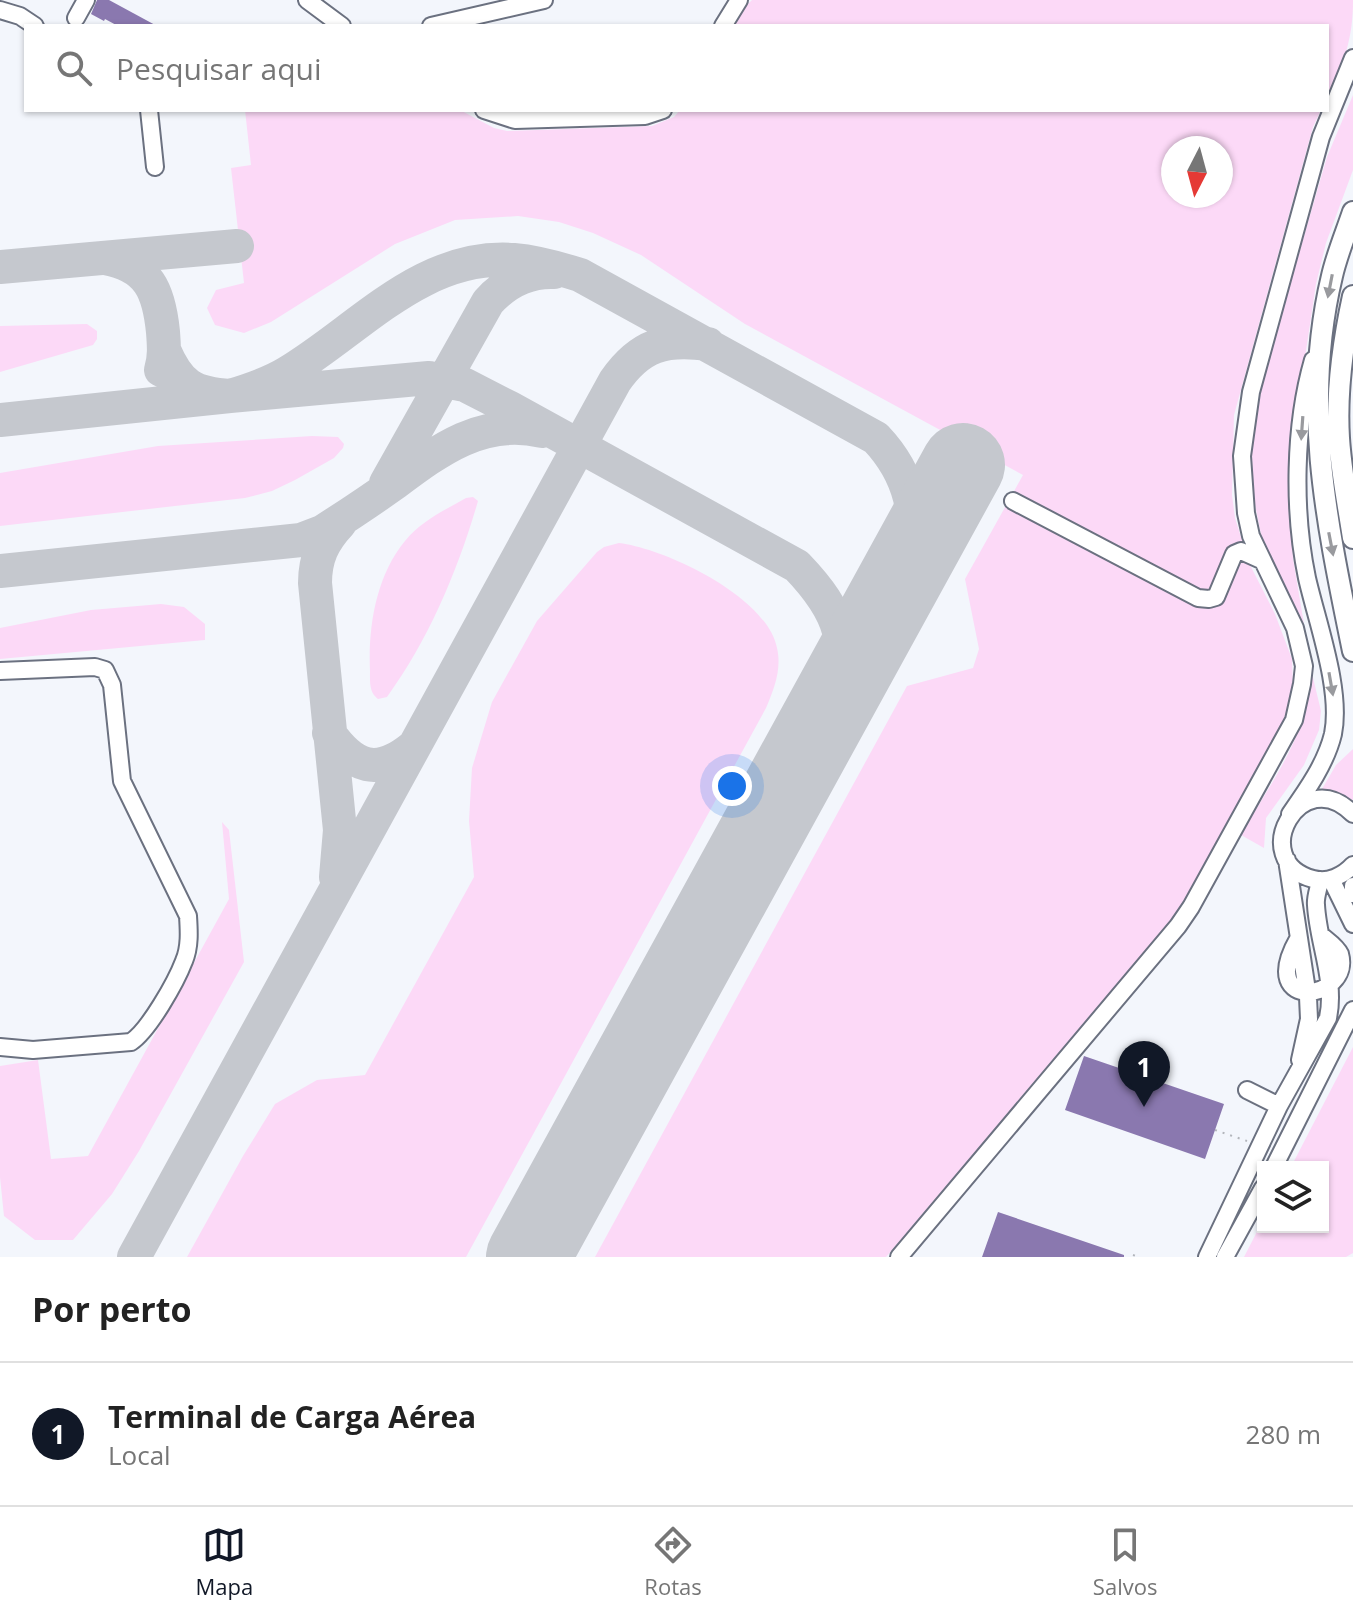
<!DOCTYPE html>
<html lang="pt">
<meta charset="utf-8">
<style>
body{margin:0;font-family:"Open Sans",sans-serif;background:#f2f2f2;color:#222}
.controls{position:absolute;right:24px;bottom:24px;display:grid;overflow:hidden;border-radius:0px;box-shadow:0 2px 6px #0004}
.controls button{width:72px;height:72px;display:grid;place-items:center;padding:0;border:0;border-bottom:2px solid #e0e0e0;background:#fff;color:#222;font:40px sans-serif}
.compass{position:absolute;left:1161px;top:136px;width:72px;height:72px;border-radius:50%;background:#fff;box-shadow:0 2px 6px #0004;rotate:186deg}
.you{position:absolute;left:732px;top:786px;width:28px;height:28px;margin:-20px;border:6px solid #fff;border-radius:50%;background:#1a73e8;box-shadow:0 0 0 12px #1a73e833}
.badge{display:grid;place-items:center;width:52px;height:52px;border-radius:50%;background:#111827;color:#fff;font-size:26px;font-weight:700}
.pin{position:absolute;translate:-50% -66px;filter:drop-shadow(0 2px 4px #0008)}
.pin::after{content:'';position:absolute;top:42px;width:28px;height:24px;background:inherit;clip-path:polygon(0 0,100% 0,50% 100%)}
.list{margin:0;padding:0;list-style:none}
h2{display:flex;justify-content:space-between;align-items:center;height:104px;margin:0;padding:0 32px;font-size:34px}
h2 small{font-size:26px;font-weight:400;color:#767676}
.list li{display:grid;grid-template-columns:52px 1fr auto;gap:24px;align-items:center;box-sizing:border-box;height:144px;padding:0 32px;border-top:2px solid #e0e0e0}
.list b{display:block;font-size:30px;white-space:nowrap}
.list p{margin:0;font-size:26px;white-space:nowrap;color:#767676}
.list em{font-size:26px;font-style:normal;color:#767676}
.icon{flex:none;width:44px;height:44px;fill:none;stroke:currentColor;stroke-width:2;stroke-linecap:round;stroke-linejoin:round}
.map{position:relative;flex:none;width:1353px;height:1257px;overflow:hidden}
.search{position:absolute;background:#fff;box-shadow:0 2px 6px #0004;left:24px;right:24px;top:24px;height:88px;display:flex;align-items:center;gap:20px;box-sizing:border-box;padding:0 28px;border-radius:0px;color:#767676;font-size:30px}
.sheet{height:248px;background:#fff}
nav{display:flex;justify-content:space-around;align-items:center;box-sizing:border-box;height:112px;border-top:2px solid #e0e0e0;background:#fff;font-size:22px;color:#767676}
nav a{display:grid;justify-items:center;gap:4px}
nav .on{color:#111827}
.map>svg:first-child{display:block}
</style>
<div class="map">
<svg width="1353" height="1257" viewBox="0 0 1353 1257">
<rect width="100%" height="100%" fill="#f3f6fc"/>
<path fill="#fcd9f7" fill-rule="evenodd" d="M752 0H1353C1353 40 1344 62 1327 98V26H730L734 18Z
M1353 95V170L1326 243 1316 284 1292 444 1291 526 1293 559 1304 624 1263 544 1253 495 1252 455 1255 405 1327 157Z
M245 110H460L494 128 507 131 652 126 674 117 680 110H1321L1313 127 1234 415 1232 495 1235 518 1249 563 1275 614 1292 659 1293 689 1283 722 1179 910 886 1257H595L907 686 973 668 979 649 965 579 1023 475 745 324 641 255 593 233 559 222 518 216 455 220 395 244 271 322 244 333 215 325 207 308 216 290 244 283 231 168 251 165ZM1173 148H1221V196H1173Z
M87 324 97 331V339L93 345 0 372V326Z
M312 436 338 437 344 444 343 448 334 458 295 480 272 491 245 498 0 526V473L158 446Z
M473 497 478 501C458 570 429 639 387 697L378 699C369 692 370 682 370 671 368 627 376 576 405 541 421 521 445 510 466 498Z
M619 543C667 549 767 597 777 648 782 669 774 689 766 708L466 1257H187L243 1156 275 1104 317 1080 365 1075 474 877 469 821 472 768 492 702 537 621 597 552 604 547Z
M161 604 184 607 205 624V640L0 659V628L91 610Z
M1310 665 1321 711 1319 730 1304 765 1266 818 1264 848 1241 835C1271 781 1314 729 1310 665Z
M1353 749V800L1322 789 1336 765Z
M222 822 229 830 244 962 139 1151 112 1194 73 1240H35L4 1216 0 1177V1066L38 1060 51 1159 88 1156 229 899Z
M1353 1047V1253L1346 1257H1244L1263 1220V1227H1323V1167H1291Z"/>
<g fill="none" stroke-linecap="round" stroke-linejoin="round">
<path stroke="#c5c8ce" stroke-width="34" d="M105 258C149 266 159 291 163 332 164 345 165 357 161 370
M0 267 237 246
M164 350C179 385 193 394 230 396L429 378 465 385 510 408 797 566C842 613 853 646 830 709
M0 420 230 396C250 390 269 384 287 373 359 330 422 253 514 260 537 262 558 268 580 275L876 438C910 474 922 519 907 566
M386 483 488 302C505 283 528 271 554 272
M0 571 301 540 322 532C347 516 371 500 395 483 439 450 483 417 542 431
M329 733C354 768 377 776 412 748
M336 877 340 830 315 583C315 558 323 541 340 523
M134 1257 615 381C640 345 665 338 708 344"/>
<path stroke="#c5c8ce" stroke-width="84" d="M528 1257 963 465"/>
</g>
<path fill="#8a78af" d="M97 0H109L157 26H118L105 19 104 21 91 14Z
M1084 1056 1224 1104 1205 1159 1065 1110Z
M998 1212 1124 1255V1257H982Z"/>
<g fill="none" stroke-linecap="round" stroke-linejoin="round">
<g stroke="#6b7180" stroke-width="20">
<path id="minor" d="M307 0 342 26
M0 10 20 16 35 26
M76 18 86 0
M431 26 544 0
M723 26 739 0
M149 110 155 167
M484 110 515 120 645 116 663 110
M1013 501 1198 598 1209 599 1216 597 1234 554 1241 551 1261 560
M0 671 95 667 105 670 112 685 122 781 188 916C189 931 190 947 184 961 176 982 149 1030 131 1042L33 1050 0 1047
M1290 814C1307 790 1326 763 1333 734 1342 690 1317 622 1307 578 1293 511 1294 426 1313 360
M1353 814C1301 761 1246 861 1313 879 1328 883 1343 876 1353 865
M1287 860 1308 997 1309 1019 1300 1060
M1331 879 1353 924
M1353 886V894
M1298 939C1255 1014 1353 1000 1340 954 1337 947 1328 941 1322 936
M1247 1090 1279 1106
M1274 1167 1353 1010
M899 1257 1178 926 1191 907 1294 720 1302 684 1304 666 1295 628 1251 536 1246 513 1242 456 1251 392 1321 137 1353 58
M1207 1257 1279 1106 1328 1018C1336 980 1318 943 1316 905 1315 897 1319 888 1320 880
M1225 1257 1263 1188"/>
</g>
<g stroke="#6b7180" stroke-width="24">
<path id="major" d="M1353 212C1346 233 1337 254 1332 276 1301 405 1327 524 1353 651
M1353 296C1343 342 1336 390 1339 438 1341 471 1348 505 1353 538"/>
</g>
<path stroke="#b2b5bb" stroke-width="2" stroke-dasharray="2 6" stroke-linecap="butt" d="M1215 1130 1247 1141
M1133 1255 1139 1257"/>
<use href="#minor" stroke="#fff" stroke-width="16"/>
<use href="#major" stroke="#fff" stroke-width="20"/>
</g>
<defs><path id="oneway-solid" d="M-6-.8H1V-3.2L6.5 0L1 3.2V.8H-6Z" transform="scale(2)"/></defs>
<g fill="#999a9e">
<use href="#oneway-solid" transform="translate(1330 286) rotate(101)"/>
<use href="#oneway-solid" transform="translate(1302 428) rotate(94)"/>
<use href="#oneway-solid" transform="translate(1331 544) rotate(79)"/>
<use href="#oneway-solid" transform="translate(1331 684) rotate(80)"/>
</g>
</svg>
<div class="controls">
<button><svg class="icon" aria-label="layers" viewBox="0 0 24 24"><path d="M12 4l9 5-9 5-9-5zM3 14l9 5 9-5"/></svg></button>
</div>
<svg class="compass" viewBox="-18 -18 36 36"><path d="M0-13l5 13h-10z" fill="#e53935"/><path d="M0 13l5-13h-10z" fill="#767676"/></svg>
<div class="you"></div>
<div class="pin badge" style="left:1144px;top:1107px">1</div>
<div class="search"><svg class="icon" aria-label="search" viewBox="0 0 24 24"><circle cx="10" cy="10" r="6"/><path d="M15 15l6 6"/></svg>Pesquisar aqui</div>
</div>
<section class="sheet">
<h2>Por perto<small></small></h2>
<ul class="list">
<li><span class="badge">1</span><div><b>Terminal de Carga Aérea</b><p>Local</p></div><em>280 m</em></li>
</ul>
</section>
<nav>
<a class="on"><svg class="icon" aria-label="map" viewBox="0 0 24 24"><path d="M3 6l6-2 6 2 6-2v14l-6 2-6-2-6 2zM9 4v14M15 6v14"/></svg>Mapa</a>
<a><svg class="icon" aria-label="directions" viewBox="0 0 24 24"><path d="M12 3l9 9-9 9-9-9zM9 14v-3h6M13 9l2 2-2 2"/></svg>Rotas</a>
<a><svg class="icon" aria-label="saved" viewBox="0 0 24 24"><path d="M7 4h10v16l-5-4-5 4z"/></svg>Salvos</a>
</nav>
